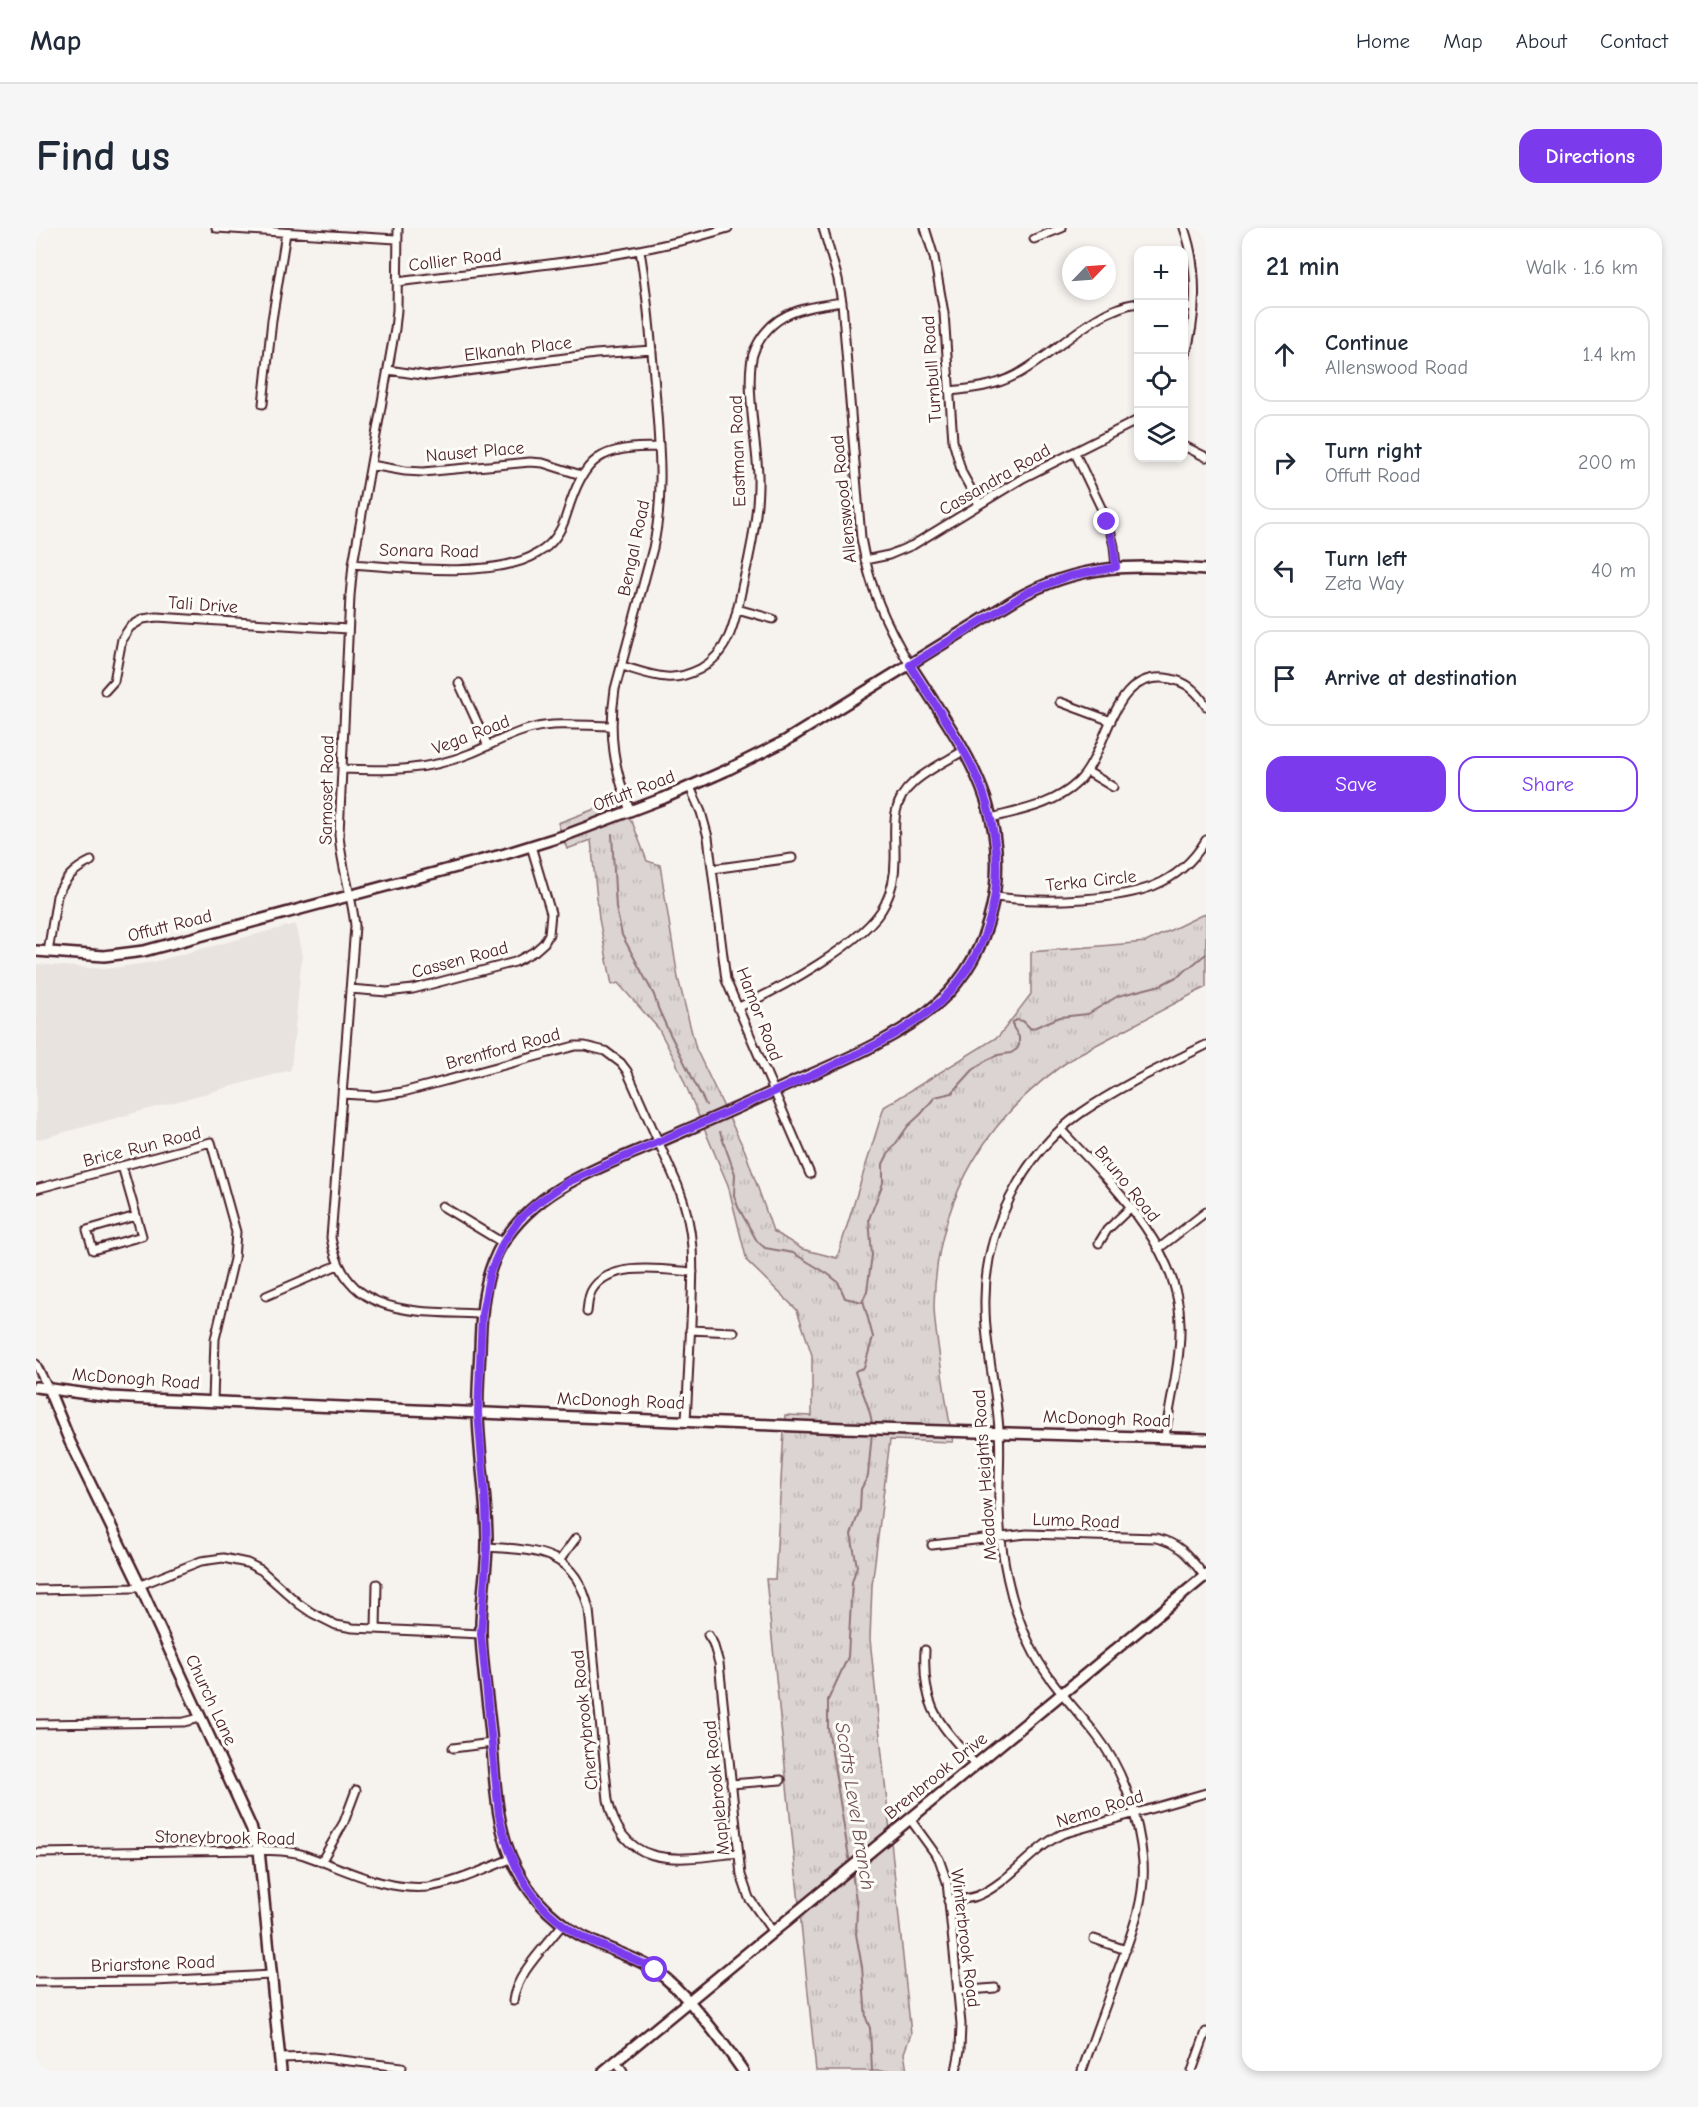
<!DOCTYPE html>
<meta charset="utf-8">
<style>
body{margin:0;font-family:"Comic Neue",sans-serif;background:#f6f6f7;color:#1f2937}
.controls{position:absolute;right:18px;top:18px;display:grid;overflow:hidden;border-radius:12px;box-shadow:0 3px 9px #0003}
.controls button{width:54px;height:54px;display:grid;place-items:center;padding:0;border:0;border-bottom:2px solid #e0e1e3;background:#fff;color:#1f2937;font:30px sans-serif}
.compass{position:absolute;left:1026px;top:18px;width:54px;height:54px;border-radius:50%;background:#fff;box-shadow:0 3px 9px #0003;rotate:65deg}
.stop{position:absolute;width:18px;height:18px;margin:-14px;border:4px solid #7c3aed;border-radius:50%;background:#fff}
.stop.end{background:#7c3aed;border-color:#fff;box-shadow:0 2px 6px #0008}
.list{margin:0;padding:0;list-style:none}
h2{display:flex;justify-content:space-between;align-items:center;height:78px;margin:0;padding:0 24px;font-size:26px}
h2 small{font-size:20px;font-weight:400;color:#747a83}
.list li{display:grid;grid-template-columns:39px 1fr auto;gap:18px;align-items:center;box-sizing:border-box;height:96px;margin:0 12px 12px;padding:0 12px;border:2px solid #e0e1e3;border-radius:18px}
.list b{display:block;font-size:22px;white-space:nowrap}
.list p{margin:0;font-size:20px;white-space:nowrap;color:#747a83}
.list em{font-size:20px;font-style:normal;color:#747a83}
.actions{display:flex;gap:12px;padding:18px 24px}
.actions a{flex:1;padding:14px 0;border:2px solid #7c3aed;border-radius:18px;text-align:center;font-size:21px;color:#7c3aed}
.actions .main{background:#7c3aed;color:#fff}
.icon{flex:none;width:33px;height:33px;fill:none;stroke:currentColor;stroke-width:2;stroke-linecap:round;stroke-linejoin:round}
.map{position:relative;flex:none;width:1170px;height:1843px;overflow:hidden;border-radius:18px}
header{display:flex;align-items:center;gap:36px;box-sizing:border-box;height:84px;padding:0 30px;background:#fff;border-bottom:2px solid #e0e1e3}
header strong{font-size:28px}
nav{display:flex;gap:33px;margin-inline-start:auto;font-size:21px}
.intro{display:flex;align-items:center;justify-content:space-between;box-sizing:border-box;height:144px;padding:0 36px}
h1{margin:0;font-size:42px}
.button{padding:15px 27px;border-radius:18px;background:#7c3aed;color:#fff;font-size:21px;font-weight:700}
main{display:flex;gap:36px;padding:0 36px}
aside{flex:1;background:#fff;border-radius:18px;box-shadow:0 3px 9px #0003}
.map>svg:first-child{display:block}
</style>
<header>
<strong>Map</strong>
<nav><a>Home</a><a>Map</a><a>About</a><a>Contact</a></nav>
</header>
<div class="intro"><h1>Find us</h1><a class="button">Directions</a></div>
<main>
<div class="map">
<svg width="1170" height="1843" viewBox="0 0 1170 1843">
<defs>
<pattern id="park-tufts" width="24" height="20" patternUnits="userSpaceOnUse" patternTransform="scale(1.5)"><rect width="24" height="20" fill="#dcd4d2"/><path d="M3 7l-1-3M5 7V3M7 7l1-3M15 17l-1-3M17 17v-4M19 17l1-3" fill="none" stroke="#beb6b4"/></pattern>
</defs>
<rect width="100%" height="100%" fill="#f6f3ef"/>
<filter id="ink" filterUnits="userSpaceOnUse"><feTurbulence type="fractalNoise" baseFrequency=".0167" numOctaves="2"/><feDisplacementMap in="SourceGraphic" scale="12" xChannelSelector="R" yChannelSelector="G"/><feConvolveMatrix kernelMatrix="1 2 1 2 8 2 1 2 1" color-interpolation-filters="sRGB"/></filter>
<g filter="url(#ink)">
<path fill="#e9e3e0" d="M259 696 266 727 255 842 0 912V736L70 741 117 734Z"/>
<path fill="url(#park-tufts)" stroke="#937a7e" stroke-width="1.5" d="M580 573 597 596 611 633 624 637 642 750 660 821 709 923 737 1003 766 1021 801 1030 848 879 963 808 995 766V724L1110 714 1170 685V759L1043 826C953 883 900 970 898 1077 898 1096 902 1114 904 1132 908 1159 912 1187 917 1214L854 1212 836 1358 834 1411 875 1806 868 1825 871 1843H780L730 1351H739L749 1187 776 1188V1127L761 1082 711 1033 692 957 639 832 622 800 582 755 576 757 563 691 555 612 531 621 522 595Z"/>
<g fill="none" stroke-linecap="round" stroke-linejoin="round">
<path stroke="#8e7378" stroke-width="2" d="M576 606 580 680 586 707 618 767 622 780 632 802 670 877
M684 904 699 946 698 967 702 979 721 1013 729 1020 757 1025 792 1046 802 1054 809 1070 826 1074
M836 1198C836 1182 824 1160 819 1144L821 1142 828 1140 837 1109 827 1072 831 1063 836 1027 833 991 847 955V936L851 928 872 898 885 886 899 869 916 865 937 842 951 832 962 827 975 825 981 821 983 816V809L977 799V794L981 792 987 793 995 801 1024 789 1052 786 1082 768 1125 757 1144 747 1170 726
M814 1636 792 1500V1472L812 1429 816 1354 821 1338 815 1307 824 1281 825 1261 832 1248 836 1204
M816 1644 821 1680 820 1706 826 1739 830 1790 834 1800 836 1843"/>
<g stroke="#4a1f2b" stroke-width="11">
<path id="street" d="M180 0 360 11
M362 0 361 82 359 101 317 336 314 368 303 606C305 638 316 667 319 698L295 1010C309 1091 381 1083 446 1086
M787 0 802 51 806 74 825 310C834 361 848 393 874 437
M889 0 898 29 908 85 917 213 926 245 943 276
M998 11 1026 0
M361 54C471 40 586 33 692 0
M1148 78 1157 79
M1148 132C1161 91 1163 42 1148 0
M352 142 393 148 559 126 616 122
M913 163C936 161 959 158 980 147 1020 126 1057 81 1102 75
M227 176 236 92 250 5
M1148 218 1170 229
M1039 225 1072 294 1078 318 1080 339
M335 237 369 243 387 244 494 234 507 235 545 247
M829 332 853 327 877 317 987 250 1102 192
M317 336C365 340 461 351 502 325 518 316 526 302 531 285 549 228 564 219 623 219
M701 381 737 391
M586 438C600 442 615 448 630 449 641 450 654 446 664 441 696 423 700 387 707 355 716 319 723 283 722 247 721 216 707 146 719 121 737 82 769 80 806 74
M423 455 452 518
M69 463 78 453 86 411 94 399 107 391 121 389 312 401
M1024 474 1075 493
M306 541C350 543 391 543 433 526 454 518 474 505 497 500 521 494 550 498 575 498
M1052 544 1077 559
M654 559 665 584 672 609 690 752 774 946
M594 583C578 540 572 507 579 461L617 320C629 266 623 214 619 160 615 114 612 68 604 23
M955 590C986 582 1018 577 1042 554 1074 523 1074 439 1135 451 1151 454 1162 464 1170 478
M676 641 756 630
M959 669C990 673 1016 673 1047 671 1099 667 1141 660 1170 612
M12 724 21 668C28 651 38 641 55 633
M314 761 351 764 377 761 479 734 499 723 508 715 513 706 515 685 495 618
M701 780C740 763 831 714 849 676 856 662 859 647 859 632 860 603 852 577 877 555 891 542 911 533 927 523
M306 866 339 868 367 864 539 818H549L569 823 585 835 591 843 642 958C661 1005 657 1046 655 1095 653 1127 652 1160 650 1192
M1025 902C1074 954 1144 1020 1144 1096 1145 1134 1134 1172 1129 1209
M86 938 106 1008 57 1022 51 1002 100 988
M0 961 175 914 200 1004 198 1031 179 1111 177 1173
M406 978 467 1015
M1063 1015 1071 1002 1095 979
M1122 1021 1170 984
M230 1068 302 1037
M551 1084C552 1077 552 1068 556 1062 574 1032 629 1042 657 1044
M654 1102 698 1104
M0 1136 12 1160
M896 1317 991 1306 1120 1310C1146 1316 1154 1330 1170 1350
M451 1319C502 1322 540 1323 553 1382L572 1572C587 1645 646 1631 702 1625
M523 1333 540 1310
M0 1362 97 1360 165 1333 187 1330 211 1335 225 1342 263 1376 276 1385 300 1397 317 1400 445 1406
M340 1401 341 1356
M672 1407 677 1415 683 1435 705 1647 713 1670 737 1704
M889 1422C886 1482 903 1494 940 1537
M0 1496 148 1494 164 1490
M417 1520 456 1515
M695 1556 745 1552
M874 1591 903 1631 911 1654 925 1796 924 1822 920 1843
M0 1625 223 1622C238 1623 254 1622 268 1627 309 1641 348 1663 392 1659 421 1655 448 1641 475 1631
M285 1634 308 1594 320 1562
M912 1673C922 1672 932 1671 941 1668 973 1655 994 1622 1026 1606L1170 1565
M1058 1711 1090 1722
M0 1754 119 1753 235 1747
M921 1763 959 1760
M477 1773C480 1746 510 1718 526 1697
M245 1830 278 1829 366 1839
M580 1833 587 1843
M1046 1843C1057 1811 1069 1780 1080 1748 1093 1711 1110 1674 1107 1634 1103 1590 1088 1543 1061 1508 1038 1478 1010 1452 994 1417 974 1376 964 1325 963 1280 962 1254 965 1228 963 1203 961 1161 949 1121 949 1079 947 1006 985 927 1045 885 1084 858 1128 838 1170 817
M1156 1843 1170 1804"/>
</g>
<g stroke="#4a1f2b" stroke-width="14">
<path id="secondary" d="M0 723 68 728 108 723 469 626 530 607 628 570 689 543 749 513 978 372C1043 335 1098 336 1170 342
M0 1159 74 1169 112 1171 808 1200 1170 1211
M12 1160 34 1214 104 1358 215 1599 223 1622 245 1843
M568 1843 1170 1347
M707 1843C686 1813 647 1760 616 1740 598 1729 577 1723 558 1714 524 1699 497 1673 480 1640 459 1600 459 1550 455 1506 452 1473 446 1439 445 1406 444 1375 451 1345 451 1314 451 1271 443 1229 442 1186 441 1165 443 1144 444 1122 445 1086 447 1048 466 1016 500 961 560 941 616 917 664 896 711 876 758 854 806 833 863 810 902 775 958 724 973 642 950 572 934 524 901 480 874 437"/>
</g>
<use href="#street" stroke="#fdfcf7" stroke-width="7"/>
<use href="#secondary" stroke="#fdfcf7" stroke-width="9"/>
</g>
</g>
<g fill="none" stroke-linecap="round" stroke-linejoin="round" filter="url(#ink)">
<path stroke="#7c3aed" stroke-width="8" d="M619 1742C599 1730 577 1723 555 1713 501 1688 475 1643 463 1587L445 1406 451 1319 450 1281 442 1185 446 1086 454 1044 467 1015 484 991 500 976 530 955C608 919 688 886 767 851 810 831 870 806 905 773 959 720 972 646 951 576 936 526 901 481 874 437L992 364 1033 348 1080 339 1078 318 1071 294"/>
</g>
<g text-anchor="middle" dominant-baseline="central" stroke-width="6" stroke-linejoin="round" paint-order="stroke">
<g font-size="18" fill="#4a1f2b" stroke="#fdfcf7">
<text transform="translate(419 32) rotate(-7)">Collier Road</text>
<text transform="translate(482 121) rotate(-7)">Elkanah Place</text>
<text transform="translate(896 141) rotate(-94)">Turnbull Road</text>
<text transform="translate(702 223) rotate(-92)">Eastman Road</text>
<text transform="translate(439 224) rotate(-5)">Nauset Place</text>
<text transform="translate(959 252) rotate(-30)">Cassandra Road</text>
<text transform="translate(808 271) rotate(-96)">Allenswood Road</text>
<text transform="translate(598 320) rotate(-78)">Bengal Road</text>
<text transform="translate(393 323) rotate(1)">Sonara Road</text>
<text transform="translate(167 377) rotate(4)">Tali Drive</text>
<text transform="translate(435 507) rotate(-21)">Vega Road</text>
<text transform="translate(291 562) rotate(-89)">Samoset Road</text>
<text transform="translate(598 563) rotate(-21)">Offutt Road</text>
<text transform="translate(1055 653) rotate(-6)">Terka Circle</text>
<text transform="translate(134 698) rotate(-14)">Offutt Road</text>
<text transform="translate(424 732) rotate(-15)">Cassen Road</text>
<text transform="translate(723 786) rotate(69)">Hamor Road</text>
<text transform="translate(467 821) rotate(-15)">Brentford Road</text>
<text transform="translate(106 919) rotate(-14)">Brice Run Road</text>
<text transform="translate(1091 956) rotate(51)">Bruno Road</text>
<text transform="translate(100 1151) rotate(4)">McDonogh Road</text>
<text transform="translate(585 1173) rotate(2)">McDonogh Road</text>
<text transform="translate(1071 1191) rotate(2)">McDonogh Road</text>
<text transform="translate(949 1247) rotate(-94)">Meadow Heights Road</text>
<text transform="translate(1040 1293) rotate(2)">Lumo Road</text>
<text transform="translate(175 1472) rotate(65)">Church Lane</text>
<text transform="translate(549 1492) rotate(-96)">Cherrybrook Road</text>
<text transform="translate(900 1548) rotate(-39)">Brenbrook Drive</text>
<text transform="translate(681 1560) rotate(-96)">Maplebrook Road</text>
<text transform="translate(1064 1581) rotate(-17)">Nemo Road</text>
<text transform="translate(189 1610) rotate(1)">Stoneybrook Road</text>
<text transform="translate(929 1710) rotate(83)">Winterbrook Road</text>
<text transform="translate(117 1736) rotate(-2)">Briarstone Road</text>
</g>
<g font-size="20" font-style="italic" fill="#725058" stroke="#fdfcf7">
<text transform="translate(819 1578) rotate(81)">Scotts Level Branch</text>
</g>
</g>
</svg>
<div class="controls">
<button>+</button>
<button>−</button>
<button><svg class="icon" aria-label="locate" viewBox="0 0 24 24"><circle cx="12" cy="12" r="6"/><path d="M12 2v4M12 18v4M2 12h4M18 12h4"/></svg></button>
<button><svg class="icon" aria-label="layers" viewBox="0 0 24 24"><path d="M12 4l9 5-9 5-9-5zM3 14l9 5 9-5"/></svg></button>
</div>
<svg class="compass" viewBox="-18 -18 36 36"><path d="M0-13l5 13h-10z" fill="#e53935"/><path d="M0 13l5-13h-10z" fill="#747a83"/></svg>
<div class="stop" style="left:619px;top:1742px"></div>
<div class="stop end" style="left:1071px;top:294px"></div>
</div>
<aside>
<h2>21 min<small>Walk · 1.6 km</small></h2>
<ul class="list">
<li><svg class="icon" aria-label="ahead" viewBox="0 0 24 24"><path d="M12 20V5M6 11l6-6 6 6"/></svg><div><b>Continue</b><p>Allenswood Road</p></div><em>1.4 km</em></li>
<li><svg class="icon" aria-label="right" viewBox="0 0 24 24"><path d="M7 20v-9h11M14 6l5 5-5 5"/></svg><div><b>Turn right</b><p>Offutt Road</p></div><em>200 m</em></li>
<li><svg class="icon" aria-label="left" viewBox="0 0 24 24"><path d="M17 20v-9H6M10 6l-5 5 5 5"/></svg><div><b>Turn left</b><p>Zeta Way</p></div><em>40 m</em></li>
<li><svg class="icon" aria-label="arrive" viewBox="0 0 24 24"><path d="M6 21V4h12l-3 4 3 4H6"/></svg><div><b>Arrive at destination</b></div></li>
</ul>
<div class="actions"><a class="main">Save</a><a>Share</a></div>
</aside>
</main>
